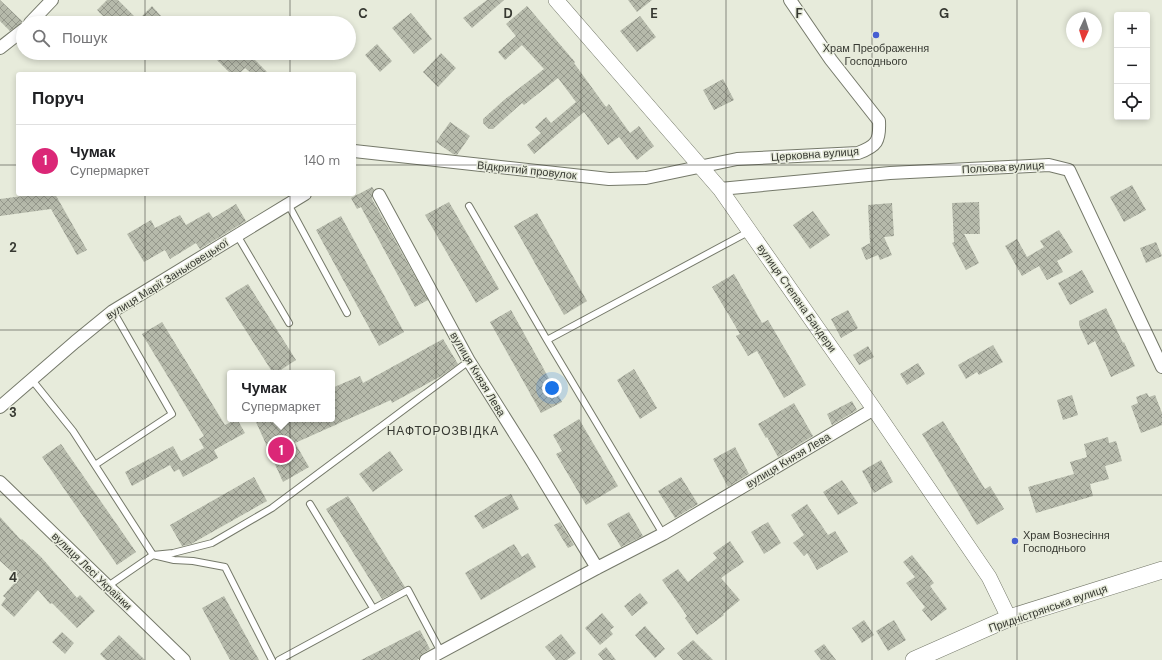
<!DOCTYPE html>
<html lang="uk">
<meta charset="utf-8">
<style>
body{margin:0;font-family:"DM Sans",sans-serif;background:#f6f6f6;color:#202124}
.controls{position:absolute;right:12px;top:12px;display:grid;overflow:hidden;border-radius:4px;box-shadow:0 2px 6px #0003}
.controls button{width:36px;height:36px;display:grid;place-items:center;padding:0;border:0;border-bottom:1px solid #e0e0e0;background:#fff;color:#202124;font:20px sans-serif}
.compass{position:absolute;left:1066px;top:12px;width:36px;height:36px;border-radius:50%;background:#fff;box-shadow:0 2px 6px #0003;rotate:184deg}
.you{position:absolute;left:552px;top:388px;width:14px;height:14px;margin:-10px;border:3px solid #fff;border-radius:50%;background:#1a73e8;box-shadow:0 0 0 6px #1a73e833}
.badge{display:grid;place-items:center;width:26px;height:26px;border-radius:50%;background:#db2777;color:#fff;font-size:13px;font-weight:700}
.pin{position:absolute;translate:-50% -50%;border:2px solid #fff;box-shadow:0 1px 4px #0006}
.popup{position:absolute;left:227px;top:370px;width:108px;height:52px;box-sizing:border-box;display:grid;place-content:center;border-radius:4px;background:#fff;filter:drop-shadow(0 1px 3px #0005);font-size:13px;white-space:nowrap;color:#757577}
.popup b{font-size:15px;color:#202124}
.popup::after{content:'';position:absolute;left:50%;top:100%;margin-left:-8px;border:8px solid transparent;border-top-color:#fff}
.list{margin:0;padding:0;list-style:none}
h2{display:flex;justify-content:space-between;align-items:center;height:52px;margin:0;padding:0 16px;font-size:17px}
h2 small{font-size:13px;font-weight:400;color:#757577}
.list li{display:grid;grid-template-columns:26px 1fr auto;gap:12px;align-items:center;box-sizing:border-box;height:72px;padding:0 16px;border-top:1px solid #e0e0e0}
.list b{display:block;font-size:15px;white-space:nowrap}
.list p{margin:0;font-size:13px;white-space:nowrap;color:#757577}
.list em{font-size:13px;font-style:normal;color:#757577}
.icon{flex:none;width:22px;height:22px;fill:none;stroke:currentColor;stroke-width:2;stroke-linecap:round;stroke-linejoin:round}
.map{position:relative;flex:none;width:1162px;height:660px;overflow:hidden}
.search{position:absolute;background:#fff;box-shadow:0 2px 6px #0003;left:16px;top:16px;width:340px;height:44px;display:flex;align-items:center;gap:10px;box-sizing:border-box;padding:0 14px;border-radius:22px;color:#757577;font-size:15px}
.panel{position:absolute;background:#fff;box-shadow:0 2px 6px #0003;left:16px;top:72px;width:340px;height:124px;border-radius:4px}
.map>svg:first-child{display:block}
</style>
<div class="map">
<svg width="1162" height="660" viewBox="0 0 1162 660">
<defs>
<pattern id="building-cross-hatch" width="8" height="8" patternUnits="userSpaceOnUse"><rect width="8" height="8" fill="#b6baab"/><path d="M0 0l8 8M0 8l8-8" fill="none" stroke="#95988c"/></pattern>
</defs>
<rect width="100%" height="100%" fill="#e7ebdb"/>
<path fill="url(#building-cross-hatch)" d="M0 0 23 22 10 31 0 21Z
M107 0H118L138 20 152 6 161 16 153 23H110L97 10Z
M487 0H504L472 28 463 18Z
M628 0H652L637 12Z
M527 6 575 62 574 63 606 107 609 104 630 133 639 126 654 146 637 160 619 137 608 145 584 112 534 154 527 145 541 133 535 127 546 117 551 123 576 102 558 78 524 105 522 103 493 129H489L483 123V119L504 100 544 69 522 45 505 60 498 52 516 36 506 24Z
M411 13 432 39 414 54 392 28Z
M640 16 656 37 637 52 620 31Z
M377 44 392 61 380 72 365 55Z
M210 53H248L269 74H252L245 68 239 74H231Z
M441 53 456 68 438 87 423 72Z
M723 79 734 100 714 110 703 90Z
M450 122 470 136 457 155 453 154 436 142Z
M1132 185 1146 210 1124 222 1110 197Z
M372 187 374 190 372 194V199L428 300 415 307 361 207 357 209 351 198Z
M38 194H55L87 250 77 255 51 209 0 216V199Z
M449 202 499 289 476 303 425 215Z
M979 202 980 234H964L979 263 966 270 952 243 954 242 952 203Z
M892 203 894 236 884 237 892 255 880 260 878 255 866 260 861 248 870 243 868 205Z
M236 204 246 221 200 249 196 243 170 259 165 250 144 262 127 234 151 220 155 228 180 215 186 225 209 212 213 218Z
M813 211 830 235 810 249 793 225Z
M537 213 587 301 564 315 514 226Z
M341 216 404 332 379 346 316 230Z
M1059 230 1073 252 1057 261 1063 272 1047 280 1039 266 1022 276 1005 246 1017 239 1027 257 1044 247 1040 241Z
M1156 242 1162 256 1146 263 1140 248Z
M1082 270 1094 292 1070 305 1058 283Z
M734 274 762 323 768 320 806 385 784 398 757 351 748 356 736 336 740 334 712 287Z
M248 284 296 360 276 373H273L225 298Z
M1106 308 1123 343 1124 342 1135 366 1111 377 1095 341 1088 345 1079 325V321Z
M511 310 562 402 541 413 490 322Z
M848 310 858 328 841 338 831 319Z
M162 322 225 425 237 419 245 433 214 450 218 458 183 477 179 469 174 472 170 465 132 486 125 472 173 446 181 461 204 448 199 439 204 436 142 334Z
M443 339 458 364 443 375 392 403 391 400 295 443 309 467 283 482 256 422 263 419H332V388L360 376 363 383Z
M993 345 1003 362 979 375 977 372 966 379 958 365Z
M868 346 874 357 859 365 853 355Z
M918 363 925 374 907 385 900 374Z
M634 369 657 408 640 419 617 380Z
M1147 393 1149 397 1155 395 1162 413V425L1141 433 1131 406 1138 403 1136 397Z
M1072 395 1078 415 1063 420 1057 400Z
M852 401 857 410 832 425 827 414Z
M794 403 813 436 778 457 767 437 766 438 758 424Z
M579 419 618 486 586 505 556 454 562 451 553 435Z
M943 421 985 489 990 486 1004 509 977 525 922 434Z
M1108 437 1109 443 1116 441 1122 461 1105 466 1109 479 1090 484 1093 496 1036 513 1028 487 1074 474 1070 462 1087 457 1084 444Z
M61 444 136 552 117 565 42 457Z
M735 447 749 474 728 487 713 459Z
M390 451 403 470 373 492 359 474Z
M881 460 893 482 874 493 862 471Z
M254 477 267 501 191 544 182 546 170 525Z
M681 477 698 504 675 518 658 491Z
M842 480 858 503 838 515 823 492Z
M511 494 519 509 483 529 474 516 494 503Z
M348 496 405 587 382 599 326 509Z
M807 504 828 535 835 531 848 552 817 570 807 553 804 556 793 543 804 535 791 515Z
M629 512 643 536 621 547 607 524Z
M0 517 21 540 22 539 41 557 77 598 80 595 95 611 77 628 52 603 50 604 38 590 14 617 1 605 6 598 3 596 19 578 0 561Z
M560 522 574 545 568 548 554 525Z
M768 522 781 543 764 554 751 532Z
M730 541 744 562 721 578 740 600 723 614 724 615 697 635 685 618 687 616 662 580 678 569 688 582 717 558 713 553Z
M514 544 522 557 528 553 536 567 481 600 465 573Z
M912 555 934 583 930 586 947 609 931 621 922 610 925 607 906 583 915 577 903 562Z
M640 593 648 603 632 616 624 606Z
M224 596 259 660H230L202 608Z
M602 613 614 627 610 630 613 634 600 645 585 628Z
M864 620 874 635 862 643 852 628Z
M894 620 906 640 888 651 876 631Z
M645 626 665 649 655 658 635 635Z
M420 630 430 649 422 654 419 659 417 660H361Z
M62 632 74 643 65 654 52 642Z
M561 634 576 653 567 660H556L545 647Z
M119 635 145 660H106L100 654Z
M693 640 713 660H683L677 653Z
M824 644 836 660H821L814 651Z
M606 647 616 660H603L598 654Z"/>
<g fill="none" stroke-linecap="round" stroke-linejoin="round">
<g stroke="#75796a" stroke-width="8">
<path id="service" d="M288 204 347 313
M469 206 547 340 663 534
M237 235 289 323
M547 340 750 231
M32 380 73 431 153 555 174 560 193 561 225 567 272 660
M95 465 172 414 113 311
M310 504 373 608
M108 586 153 555 173 553 212 543 272 508 469 361
M279 660 408 590 441 652"/>
</g>
<g stroke="#75796a" stroke-width="14">
<path id="minor" d="M30 23 52 0
M0 48 23 30
M354 151 609 179 646 178 737 159 858 153C877 146 880 141 879 121L831 60 790 0
M720 189 890 173 1049 165 1069 170 1162 367
M379 195 469 361 532 461 597 568
M0 407 75 342 113 311 305 194
M0 482 184 660
M426 660 597 568 663 534 874 409"/>
</g>
<g stroke="#75796a" stroke-width="16">
<path id="tertiary" d="M556 0 720 189 874 409 989 577 1009 618"/>
</g>
<g stroke="#75796a" stroke-width="18">
<path id="secondary" d="M914 660 1009 618 1162 570"/>
</g>
<use href="#service" stroke="#fff" stroke-width="6"/>
<use href="#minor" stroke="#fff" stroke-width="12"/>
<use href="#tertiary" stroke="#fff" stroke-width="15"/>
<use href="#secondary" stroke="#fff" stroke-width="17"/>
</g>
<path fill="none" stroke="#373932" stroke-width="1" stroke-opacity="0.55" d="M145 0V23M290 0V23M436 0V660M581 0V660M726 0V660M872 0V660M1017 0V660M145 53V74M290 53V74M0 165H18M354 165H1162M145 194V660M290 194V660M0 330H1162M0 495H1162"/>
<g fill="#465ed2" stroke="#e7ebdb" stroke-width="1.5">
<circle cx="876" cy="35" r="4"/>
<circle cx="1015" cy="541" r="4"/>
</g>
<g text-anchor="middle" dominant-baseline="central" stroke-width="3" stroke-linejoin="round" paint-order="stroke">
<g font-size="11" fill="#373932" stroke="#e7ebdb">
<text x="876" y="48">Храм Преображення<tspan x="876" dy="13">Господнього</tspan></text>
<text x="1023" y="535" text-anchor="start">Храм Вознесіння<tspan x="1023" dy="13">Господнього</tspan></text>
</g>
<g font-size="11" fill="#373932" stroke="#e7ebdb">
<text transform="translate(815 154) rotate(-4)">Церковна вулиця</text>
<text transform="translate(1003 167) rotate(-3)">Польова вулиця</text>
<text transform="translate(527 170) rotate(6)">Відкритий провулок</text>
<text transform="translate(167 279) rotate(-32)">вулиця Марії Заньковецької</text>
<text transform="translate(797 298) rotate(55)">вулиця Степана Бандери</text>
<text transform="translate(478 374) rotate(59)">вулиця Князя Лева</text>
<text transform="translate(788 460) rotate(-31)">вулиця Князя Лева</text>
<text transform="translate(92 571) rotate(44)">вулиця Лесі Українки</text>
<text transform="translate(1048 608) rotate(-19)">Придністрянська вулиця</text>
</g>
<g font-size="12" letter-spacing="1" fill="#373932" stroke="#e7ebdb">
<text x="443" y="431">НАФТОРОЗВІДКА</text>
</g>
</g>
<g font-size="13" text-anchor="middle" font-weight="bold" fill="#373932" stroke="#e7ebdb" stroke-width="3" stroke-linejoin="round" paint-order="stroke">
<text x="363" y="18">C</text>
<text x="508" y="18">D</text>
<text x="654" y="18">E</text>
<text x="799" y="18">F</text>
<text x="944" y="18">G</text>
<text x="13" y="252">2</text>
<text x="13" y="417">3</text>
<text x="13" y="582">4</text>
</g>
</svg>
<div class="controls">
<button>+</button>
<button>−</button>
<button><svg class="icon" aria-label="locate" viewBox="0 0 24 24"><circle cx="12" cy="12" r="6"/><path d="M12 2v4M12 18v4M2 12h4M18 12h4"/></svg></button>
</div>
<svg class="compass" viewBox="-18 -18 36 36"><path d="M0-13l5 13h-10z" fill="#e53935"/><path d="M0 13l5-13h-10z" fill="#757577"/></svg>
<div class="you"></div>
<div class="pin badge" style="left:281px;top:450px">1</div>
<div class="popup"><b>Чумак</b>Супермаркет</div>
<div class="search"><svg class="icon" aria-label="search" viewBox="0 0 24 24"><circle cx="10" cy="10" r="6"/><path d="M15 15l6 6"/></svg>Пошук</div>
<section class="panel">
<h2>Поруч<small></small></h2>
<ul class="list">
<li><span class="badge">1</span><div><b>Чумак</b><p>Супермаркет</p></div><em>140 m</em></li>
</ul>
</section>
</div>
